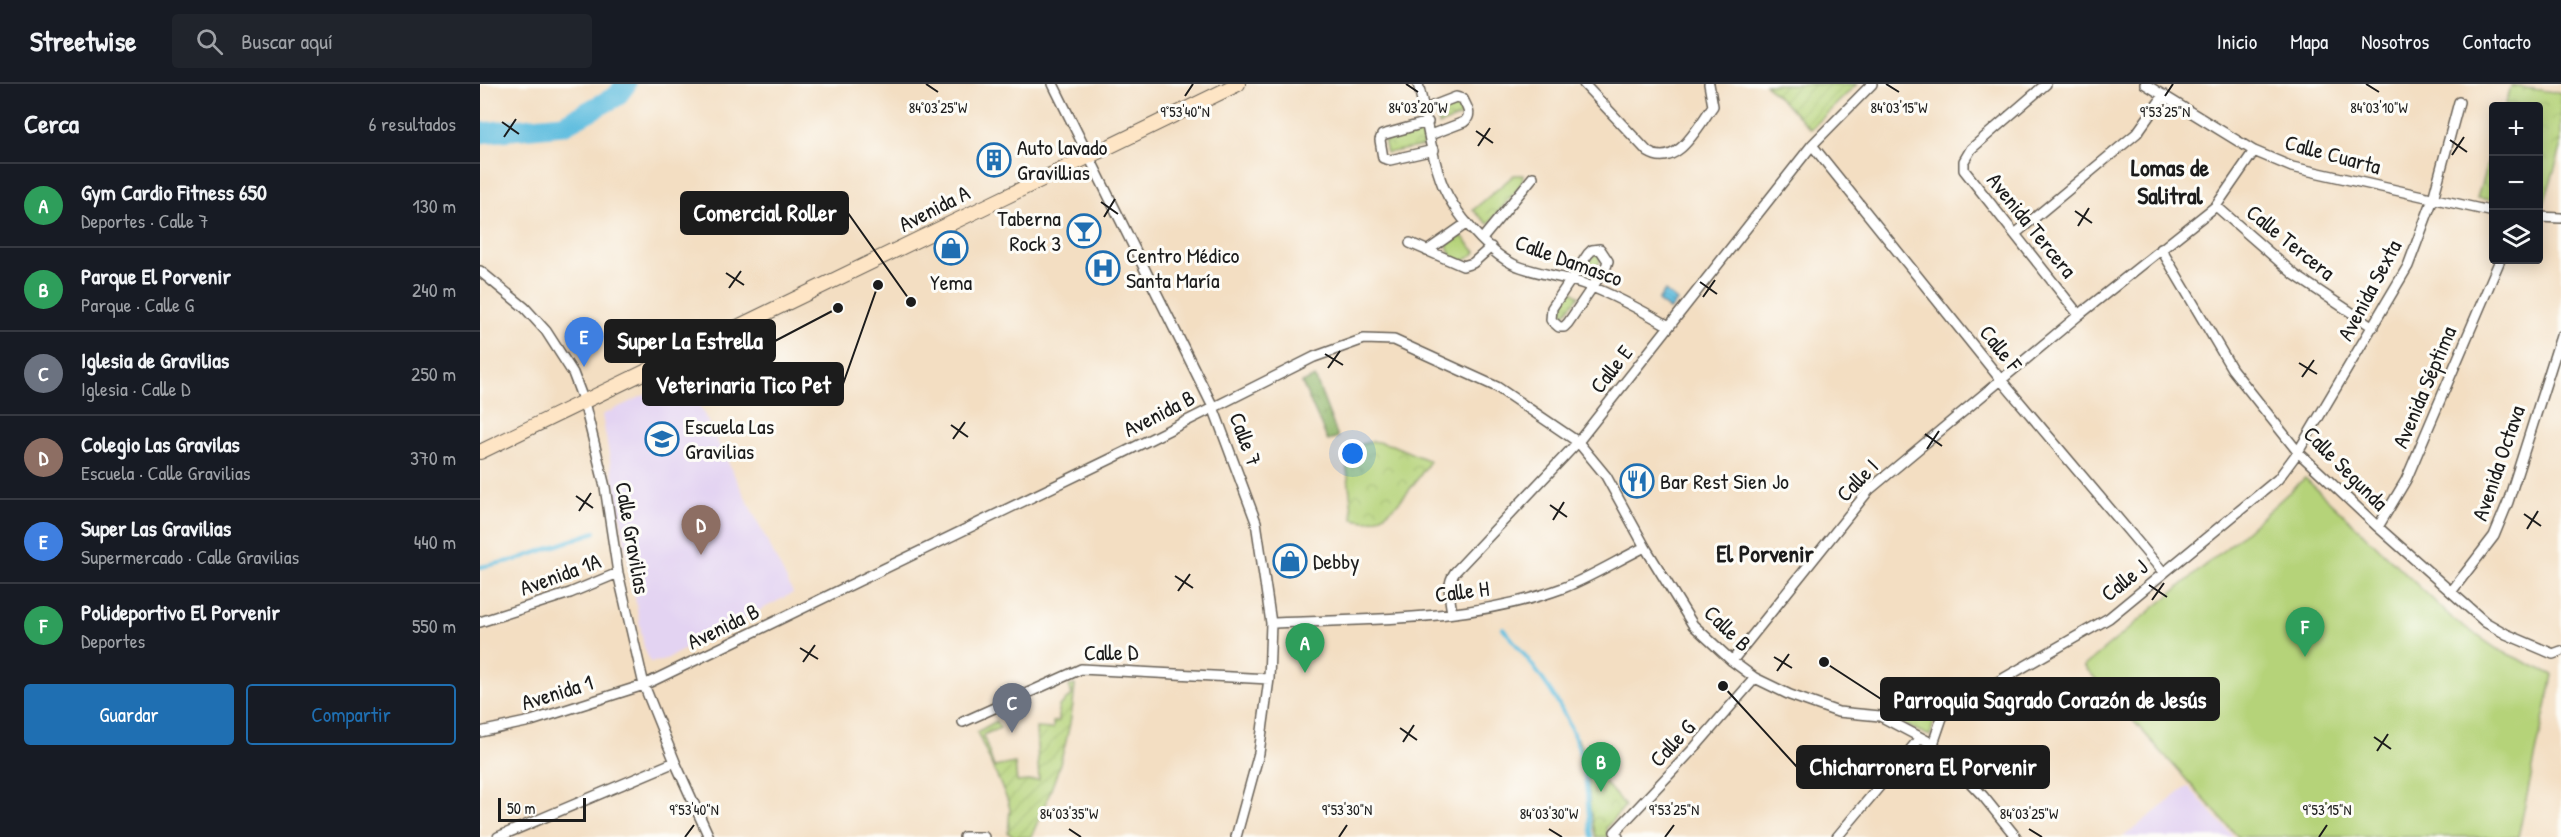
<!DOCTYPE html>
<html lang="es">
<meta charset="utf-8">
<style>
body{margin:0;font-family:"Patrick Hand",sans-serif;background:#20242c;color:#f1f3f6}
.controls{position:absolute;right:18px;top:18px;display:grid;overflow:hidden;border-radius:6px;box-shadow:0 3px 15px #0003}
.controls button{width:54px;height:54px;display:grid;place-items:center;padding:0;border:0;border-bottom:2px solid #363941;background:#171b24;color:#f1f3f6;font:30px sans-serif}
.scale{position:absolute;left:18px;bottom:15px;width:88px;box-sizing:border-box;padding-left:6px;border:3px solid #1c1c1c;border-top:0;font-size:16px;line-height:21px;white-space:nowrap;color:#1c1c1c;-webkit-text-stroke:4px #fdfcf7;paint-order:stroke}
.you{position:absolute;left:873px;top:370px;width:21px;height:21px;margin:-15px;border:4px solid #fff;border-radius:50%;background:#1a73e8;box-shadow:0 0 0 9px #1a73e833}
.badge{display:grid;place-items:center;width:39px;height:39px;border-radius:50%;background:#1f6fb2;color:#fff;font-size:20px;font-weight:700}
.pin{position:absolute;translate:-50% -50px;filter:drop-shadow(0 2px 3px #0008)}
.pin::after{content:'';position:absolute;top:32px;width:21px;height:18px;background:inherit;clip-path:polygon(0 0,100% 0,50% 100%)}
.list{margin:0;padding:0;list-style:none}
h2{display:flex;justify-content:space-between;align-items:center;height:78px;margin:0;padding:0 24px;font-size:26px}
h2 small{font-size:20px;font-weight:400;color:#9ea1a6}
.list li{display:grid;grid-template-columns:39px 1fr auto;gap:18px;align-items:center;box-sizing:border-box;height:84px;padding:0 24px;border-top:2px solid #363941}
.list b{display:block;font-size:22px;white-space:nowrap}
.list p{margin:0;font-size:20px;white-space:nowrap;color:#9ea1a6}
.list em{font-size:20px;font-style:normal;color:#9ea1a6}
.actions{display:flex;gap:12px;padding:18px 24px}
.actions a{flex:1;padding:14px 0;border:2px solid #1f6fb2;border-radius:6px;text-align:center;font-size:21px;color:#1f6fb2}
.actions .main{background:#1f6fb2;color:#fff}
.icon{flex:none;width:33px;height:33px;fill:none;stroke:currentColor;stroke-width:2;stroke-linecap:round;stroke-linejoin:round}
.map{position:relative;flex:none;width:2081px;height:753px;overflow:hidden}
header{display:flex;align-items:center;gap:36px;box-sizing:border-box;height:84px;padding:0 30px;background:#171b24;border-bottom:2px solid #363941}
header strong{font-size:28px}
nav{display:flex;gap:33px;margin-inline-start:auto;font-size:21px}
.search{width:420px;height:54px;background:#20242c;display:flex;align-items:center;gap:15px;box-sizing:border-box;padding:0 21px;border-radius:6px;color:#9ea1a6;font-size:22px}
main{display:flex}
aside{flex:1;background:#171b24}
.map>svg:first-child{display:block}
</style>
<header>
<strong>Streetwise</strong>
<div class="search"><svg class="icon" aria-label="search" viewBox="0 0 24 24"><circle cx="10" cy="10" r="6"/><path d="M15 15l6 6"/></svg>Buscar aquí</div>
<nav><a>Inicio</a><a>Mapa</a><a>Nosotros</a><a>Contacto</a></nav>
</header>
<main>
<aside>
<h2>Cerca<small>6 resultados</small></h2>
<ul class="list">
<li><span class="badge" style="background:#2e9e5b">A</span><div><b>Gym Cardio Fitness 650</b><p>Deportes · Calle 7</p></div><em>130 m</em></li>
<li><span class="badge" style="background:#2e9e5b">B</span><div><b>Parque El Porvenir</b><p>Parque · Calle G</p></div><em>240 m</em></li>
<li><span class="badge" style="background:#6b7280">C</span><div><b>Iglesia de Gravilias</b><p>Iglesia · Calle D</p></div><em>250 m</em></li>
<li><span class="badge" style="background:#8d6e63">D</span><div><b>Colegio Las Gravilas</b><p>Escuela · Calle Gravilias</p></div><em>370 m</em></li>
<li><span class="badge" style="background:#3f7fe0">E</span><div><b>Super Las Gravilias</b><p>Supermercado · Calle Gravilias</p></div><em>440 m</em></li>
<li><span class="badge" style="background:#2e9e5b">F</span><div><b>Polideportivo El Porvenir</b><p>Deportes</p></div><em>550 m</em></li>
</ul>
<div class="actions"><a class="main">Guardar</a><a>Compartir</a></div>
</aside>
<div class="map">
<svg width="2081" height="753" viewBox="0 0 2081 753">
<defs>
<pattern id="forest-crowns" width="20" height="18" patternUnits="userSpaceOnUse" patternTransform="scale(1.5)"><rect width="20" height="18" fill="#90b569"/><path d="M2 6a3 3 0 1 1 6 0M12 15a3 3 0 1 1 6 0" fill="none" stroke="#759256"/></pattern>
<pattern id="park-crowns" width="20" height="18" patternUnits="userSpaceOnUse" patternTransform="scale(1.5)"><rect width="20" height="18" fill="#b5d379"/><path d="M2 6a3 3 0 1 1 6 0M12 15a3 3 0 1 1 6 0" fill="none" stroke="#9bb568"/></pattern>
<pattern id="garden-furrows" width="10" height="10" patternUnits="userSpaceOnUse" patternTransform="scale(1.5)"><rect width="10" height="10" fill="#b5d379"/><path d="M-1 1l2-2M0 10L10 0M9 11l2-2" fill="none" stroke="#9bb568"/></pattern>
<pattern id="water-waves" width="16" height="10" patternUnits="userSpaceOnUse" patternTransform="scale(1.5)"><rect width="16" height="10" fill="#61bedf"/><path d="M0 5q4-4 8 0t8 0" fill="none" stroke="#4f9ab4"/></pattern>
</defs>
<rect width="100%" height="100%" fill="#fdfcf7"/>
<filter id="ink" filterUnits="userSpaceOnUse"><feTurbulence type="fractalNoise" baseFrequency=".0167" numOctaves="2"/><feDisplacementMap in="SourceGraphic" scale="12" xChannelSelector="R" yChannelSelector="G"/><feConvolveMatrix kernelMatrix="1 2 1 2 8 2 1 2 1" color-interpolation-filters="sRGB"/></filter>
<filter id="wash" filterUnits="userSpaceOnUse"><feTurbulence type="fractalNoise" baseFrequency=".008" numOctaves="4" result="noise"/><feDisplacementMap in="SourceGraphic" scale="24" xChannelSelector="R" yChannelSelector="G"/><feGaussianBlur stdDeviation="1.35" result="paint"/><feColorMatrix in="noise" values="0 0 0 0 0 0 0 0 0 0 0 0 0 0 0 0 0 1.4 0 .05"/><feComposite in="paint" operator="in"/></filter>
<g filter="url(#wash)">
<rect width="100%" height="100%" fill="#f3dec2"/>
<path fill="#e3d3f2" d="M205 292 313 509 182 577 170 578 164 563 122 331Z
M1708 702 1754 753H1643Z"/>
<path fill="url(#forest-crowns)" stroke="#566842" stroke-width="1.5" d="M835 293 858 353 848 357 822 299Z"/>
<path fill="url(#park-crowns)" stroke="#68784a" stroke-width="1.5" d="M2031 2 2081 9V64L2063 123H2058V22H2025Z
M979 18 984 31 959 41 954 28Z
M941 48 944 62 907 69 904 56Z
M2013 60V116L1997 114Z
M1034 91H1043L1042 100 1008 140 993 126Z
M981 151 996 168 984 177 971 173 967 161Z
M1114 170H1117L1121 175 1112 192 1104 189Z
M1091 206 1099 212 1083 232 1077 231V223Z
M892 357 912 361 950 377C937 396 913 434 888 437 884 437 878 436 873 435L866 375 877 362Z
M1457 626 1450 652 1411 635Z
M1097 654 1121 694 1145 722 1126 744 1128 753H1116L1110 725 1108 694Z"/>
<path fill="url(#garden-furrows)" stroke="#68784a" stroke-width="1.5" d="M1285 0H1377L1331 45Z
M595 601C591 656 574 703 551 753H536L528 749 530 725 527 715 497 648 516 637 520 644 503 651 514 683 535 679 537 698 559 696 556 644 573 645V638L579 637V622L592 611 589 602Z"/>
<path fill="#b5d379" stroke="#68784a" stroke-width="1.5" d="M1825 394 1972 534 2017 565 2073 591 2038 753H1758L1604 582 1757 455Z"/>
<path fill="url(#water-waves)" stroke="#3e6d7e" stroke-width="1.5" d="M1185 207 1197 217 1190 226 1178 217Z"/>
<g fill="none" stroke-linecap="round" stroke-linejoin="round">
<path stroke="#61bedf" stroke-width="4" d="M0 483 35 476 115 448
M1023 544C1059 588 1097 635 1105 693 1108 713 1108 733 1112 753"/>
<path stroke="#61bedf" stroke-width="21" d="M0 49 83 41 137 12 146 0"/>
</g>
</g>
<g filter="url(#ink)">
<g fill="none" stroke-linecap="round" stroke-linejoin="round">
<g stroke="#676056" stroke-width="12">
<path id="street" d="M573 0 733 323 776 438 791 539 789 595 779 669 756 753
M938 0C947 33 950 70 963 102 974 128 1007 167 1033 180 1054 190 1084 192 1107 201 1136 212 1163 227 1189 242
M1104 0 1168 68C1197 86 1218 42 1233 22L1229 0
M1566 0 1491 65 1484 77V86L1599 231
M1665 0 1774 67 1812 83 2014 128
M945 25 976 13 983 15C987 24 993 30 984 38L950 51
M948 38 902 51 900 56 903 74 910 76 954 66
M1332 61 1521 296 1684 489
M1736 122 1815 191 1893 243
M2058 133 2081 134
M1535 150 1657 49 1684 11
M1002 155 1053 93
M930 159 983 182 993 179 1011 163
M1120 165 1128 177 1126 183 1088 239 1084 243H1079L1071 236 1072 224 1108 170 1112 166Z
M1681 165 1752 285 1818 368 1898 443 2005 538 2026 550 2073 570 2081 567
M947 167 987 139
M0 187 45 224 66 247 93 289 104 318 125 403 138 489 164 601 195 678 229 753
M1898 443 1926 396 2020 176
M1971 508 2014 452 2028 418 2081 252
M972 529C970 515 966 501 975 488L1098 358 1332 61 1392 0
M0 538 90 509 138 489
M791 539C888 535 991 538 1083 504 1111 493 1138 476 1165 463
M1252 577 1389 406 1599 231 1736 122 1774 67
M1400 632 1467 619 1514 600 1629 534 1798 395 1818 368 1928 182 1953 115 1979 18
M483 638 601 585 789 595
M0 648 51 637 164 601 645 368 834 273 884 255 914 256 1017 303 1098 358 1126 392 1165 463 1213 541 1252 577 1275 594 1310 611 1358 628 1400 632 1453 660 1503 712 1536 753
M1453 660 1467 619
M18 753 195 678
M484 753H504
M1138 753 1135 748 1216 662 1275 594
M1357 753 1440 654"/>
</g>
<g stroke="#676056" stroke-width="16">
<path id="secondary" d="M0 368C253 247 505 122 758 0"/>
</g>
<use href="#street" stroke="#fff" stroke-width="9"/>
<use href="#secondary" stroke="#fee5c5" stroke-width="14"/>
</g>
</g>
<path fill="none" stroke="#1c1c1c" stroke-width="2" d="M446 0 458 8M926 0 938 8M1406 0 1419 8M1886 0 1899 8M705 12 713 0M1685 12 1693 0M22 38 39 50M996 47 1013 59M24 53 36 35M1970 56 1987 68M998 62 1010 44M1972 71 1984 53M621 118 638 130M1595 127 1612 139M624 133 635 115M1598 142 1609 124M246 189 264 201M1220 198 1237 210M249 204 261 187M1223 213 1235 196M845 270 863 281M1819 279 1837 290M848 284 860 267M1822 293 1834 276M471 341 488 353M1445 350 1462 362M473 355 485 338M1447 365 1459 347M96 412 113 424M1070 421 1087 433M99 427 111 409M2044 430 2061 442M1073 436 1084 418M2047 445 2058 427M695 492 713 504M1669 501 1687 513M698 507 710 490M1672 516 1684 499M320 564 338 575M1294 573 1312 584M323 578 335 561M1297 587 1309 570M920 644 937 656M1894 653 1911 665M923 658 934 641M1897 667 1908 650M589 745 601 753M1069 745 1082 753M1549 745 1562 753M205 753 214 741M859 753 867 741M1185 753 1194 741M1839 753 1847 741"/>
<defs>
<g id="building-ring" transform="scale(1.725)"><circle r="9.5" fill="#fdfcf7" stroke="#1f6fb2" stroke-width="1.5"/><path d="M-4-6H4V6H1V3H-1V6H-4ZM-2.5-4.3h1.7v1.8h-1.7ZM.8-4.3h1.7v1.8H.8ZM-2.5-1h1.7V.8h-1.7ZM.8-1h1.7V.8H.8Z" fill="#1f6fb2"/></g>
<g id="bar-ring" transform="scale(1.725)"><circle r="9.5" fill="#fdfcf7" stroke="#1f6fb2" stroke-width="1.5"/><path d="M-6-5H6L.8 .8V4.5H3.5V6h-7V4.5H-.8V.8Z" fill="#1f6fb2"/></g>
<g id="shop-ring" transform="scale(1.725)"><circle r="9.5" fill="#fdfcf7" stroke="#1f6fb2" stroke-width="1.5"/><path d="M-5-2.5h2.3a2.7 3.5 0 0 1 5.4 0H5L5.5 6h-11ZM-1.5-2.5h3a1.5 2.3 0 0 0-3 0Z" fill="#1f6fb2"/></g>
<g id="hospital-ring" transform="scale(1.725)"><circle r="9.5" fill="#fdfcf7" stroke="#1f6fb2" stroke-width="1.5"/><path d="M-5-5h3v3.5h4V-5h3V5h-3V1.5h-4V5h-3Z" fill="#1f6fb2"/></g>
<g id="school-ring" transform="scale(1.725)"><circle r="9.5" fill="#fdfcf7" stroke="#1f6fb2" stroke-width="1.5"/><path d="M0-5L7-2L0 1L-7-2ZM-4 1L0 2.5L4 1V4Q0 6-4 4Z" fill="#1f6fb2"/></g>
<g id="restaurant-ring" transform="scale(1.725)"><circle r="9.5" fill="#fdfcf7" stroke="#1f6fb2" stroke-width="1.5"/><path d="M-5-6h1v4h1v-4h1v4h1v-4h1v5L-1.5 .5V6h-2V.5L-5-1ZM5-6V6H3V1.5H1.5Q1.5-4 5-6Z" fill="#1f6fb2"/></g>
</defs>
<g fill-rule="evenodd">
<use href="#building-ring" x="514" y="76"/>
<use href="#bar-ring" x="604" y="147"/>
<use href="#shop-ring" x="471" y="164"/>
<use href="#hospital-ring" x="623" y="184"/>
<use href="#school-ring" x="182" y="355"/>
<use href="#restaurant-ring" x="1157" y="397"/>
<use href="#shop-ring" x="810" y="477"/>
</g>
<g text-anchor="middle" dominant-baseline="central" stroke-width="6" stroke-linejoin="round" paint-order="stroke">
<g font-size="22" fill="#1c1c1c" stroke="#fdfcf7" text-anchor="start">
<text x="537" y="63">Auto lavado<tspan x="537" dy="25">Gravillias</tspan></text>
<text x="581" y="134" text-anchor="end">Taberna<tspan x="581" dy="25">Rock 3</tspan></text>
<text x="646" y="171">Centro Médico<tspan x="646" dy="25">Santa María</tspan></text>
<text x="471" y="198" text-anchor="middle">Yema</text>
<text x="205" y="342">Escuela Las<tspan x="205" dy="25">Gravilias</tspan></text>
<text x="1180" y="397">Bar Rest Sien Jo</text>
<text x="833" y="477">Debby</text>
</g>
<g font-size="22" fill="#1c1c1c" stroke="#fdfcf7">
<text transform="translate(1853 70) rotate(15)">Calle Cuarta</text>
<text transform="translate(454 124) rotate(-27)">Avenida A</text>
<text transform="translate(1552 141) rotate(51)">Avenida Tercera</text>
<text transform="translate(1811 158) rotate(39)">Calle Tercera</text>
<text transform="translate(1089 176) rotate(20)">Calle Damasco</text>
<text transform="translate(1889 206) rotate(-62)">Avenida Sexta</text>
<text transform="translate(1521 264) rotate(51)">Calle F</text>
<text transform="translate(1131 285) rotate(-52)">Calle E</text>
<text transform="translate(1944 303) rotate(-67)">Avenida Séptima</text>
<text transform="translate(679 329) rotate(-27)">Avenida B</text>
<text transform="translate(766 355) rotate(70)">Calle 7</text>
<text transform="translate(2018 379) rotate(-71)">Avenida Octava</text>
<text transform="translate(1866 384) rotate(45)">Calle Segunda</text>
<text transform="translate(1377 396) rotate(-46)">Calle I</text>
<text transform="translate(153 454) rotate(80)">Calle Gravilias</text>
<text transform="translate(80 490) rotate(-20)">Avenida 1A</text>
<text transform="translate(1644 496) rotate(-39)">Calle J</text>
<text transform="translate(982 507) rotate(-7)">Calle H</text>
<text transform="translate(243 542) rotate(-26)">Avenida B</text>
<text transform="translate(1248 544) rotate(44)">Calle B</text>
<text transform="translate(631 568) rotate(-1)">Calle D</text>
<text transform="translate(77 608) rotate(-17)">Avenida 1</text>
<text transform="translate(1192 659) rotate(-47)">Calle G</text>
</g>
<g font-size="24" font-weight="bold" fill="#1c1c1c" stroke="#fdfcf7">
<text x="1690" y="83">Lomas de<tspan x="1690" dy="28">Salitral</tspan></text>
<text x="1285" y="469">El Porvenir</text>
</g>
</g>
<g font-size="15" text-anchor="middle" fill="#1c1c1c" stroke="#fdfcf7" stroke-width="6" stroke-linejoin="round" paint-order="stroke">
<text x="458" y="29">84°03'25"W</text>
<text x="938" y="29">84°03'20"W</text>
<text x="1419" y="29">84°03'15"W</text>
<text x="1899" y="29">84°03'10"W</text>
<text x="705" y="33">9°53'40"N</text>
<text x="1685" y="33">9°53'25"N</text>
<text x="214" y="731">9°53'40"N</text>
<text x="867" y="731">9°53'30"N</text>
<text x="1194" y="731">9°53'25"N</text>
<text x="1847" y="731">9°53'15"N</text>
<text x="589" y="735">84°03'35"W</text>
<text x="1069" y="735">84°03'30"W</text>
<text x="1549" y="735">84°03'25"W</text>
</g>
<path fill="none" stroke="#1c1c1c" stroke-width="2" d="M431 218L368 129M358 224L295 257M398 201L363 300M1344 578L1401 615M1243 602L1317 683"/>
<g fill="#1c1c1c" stroke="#fdfcf7" stroke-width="2">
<circle cx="431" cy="218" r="6"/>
<circle cx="358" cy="224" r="6"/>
<circle cx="398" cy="201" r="6"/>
<circle cx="1344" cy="578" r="6"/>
<circle cx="1243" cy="602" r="6"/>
</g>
<g fill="#1c1c1c" stroke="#1c1c1c" stroke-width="2">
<rect x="201" y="108" width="167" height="42" rx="6"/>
<rect x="125" y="236" width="170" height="42" rx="6"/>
<rect x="163" y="279" width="200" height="42" rx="6"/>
<rect x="1401" y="594" width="338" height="42" rx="6"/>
<rect x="1317" y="662" width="252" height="42" rx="6"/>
</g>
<g font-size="24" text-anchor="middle" font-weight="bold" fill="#fff">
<text x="285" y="137">Comercial Roller</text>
<text x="210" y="265">Super La Estrella</text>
<text x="263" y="309">Veterinaria Tico Pet</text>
<text x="1570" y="624">Parroquia Sagrado Corazón de Jesús</text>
<text x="1443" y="691">Chicharronera El Porvenir</text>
</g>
</svg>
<div class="controls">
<button>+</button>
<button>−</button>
<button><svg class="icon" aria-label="layers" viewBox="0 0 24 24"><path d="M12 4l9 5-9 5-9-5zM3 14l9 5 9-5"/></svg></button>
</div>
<div class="scale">50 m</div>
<div class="you"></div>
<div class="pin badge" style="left:825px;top:589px;background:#2e9e5b">A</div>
<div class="pin badge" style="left:1121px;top:708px;background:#2e9e5b">B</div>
<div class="pin badge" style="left:532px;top:649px;background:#6b7280">C</div>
<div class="pin badge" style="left:221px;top:471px;background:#8d6e63">D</div>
<div class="pin badge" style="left:104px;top:283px;background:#3f7fe0">E</div>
<div class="pin badge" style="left:1825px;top:573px;background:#2e9e5b">F</div>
</div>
</main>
